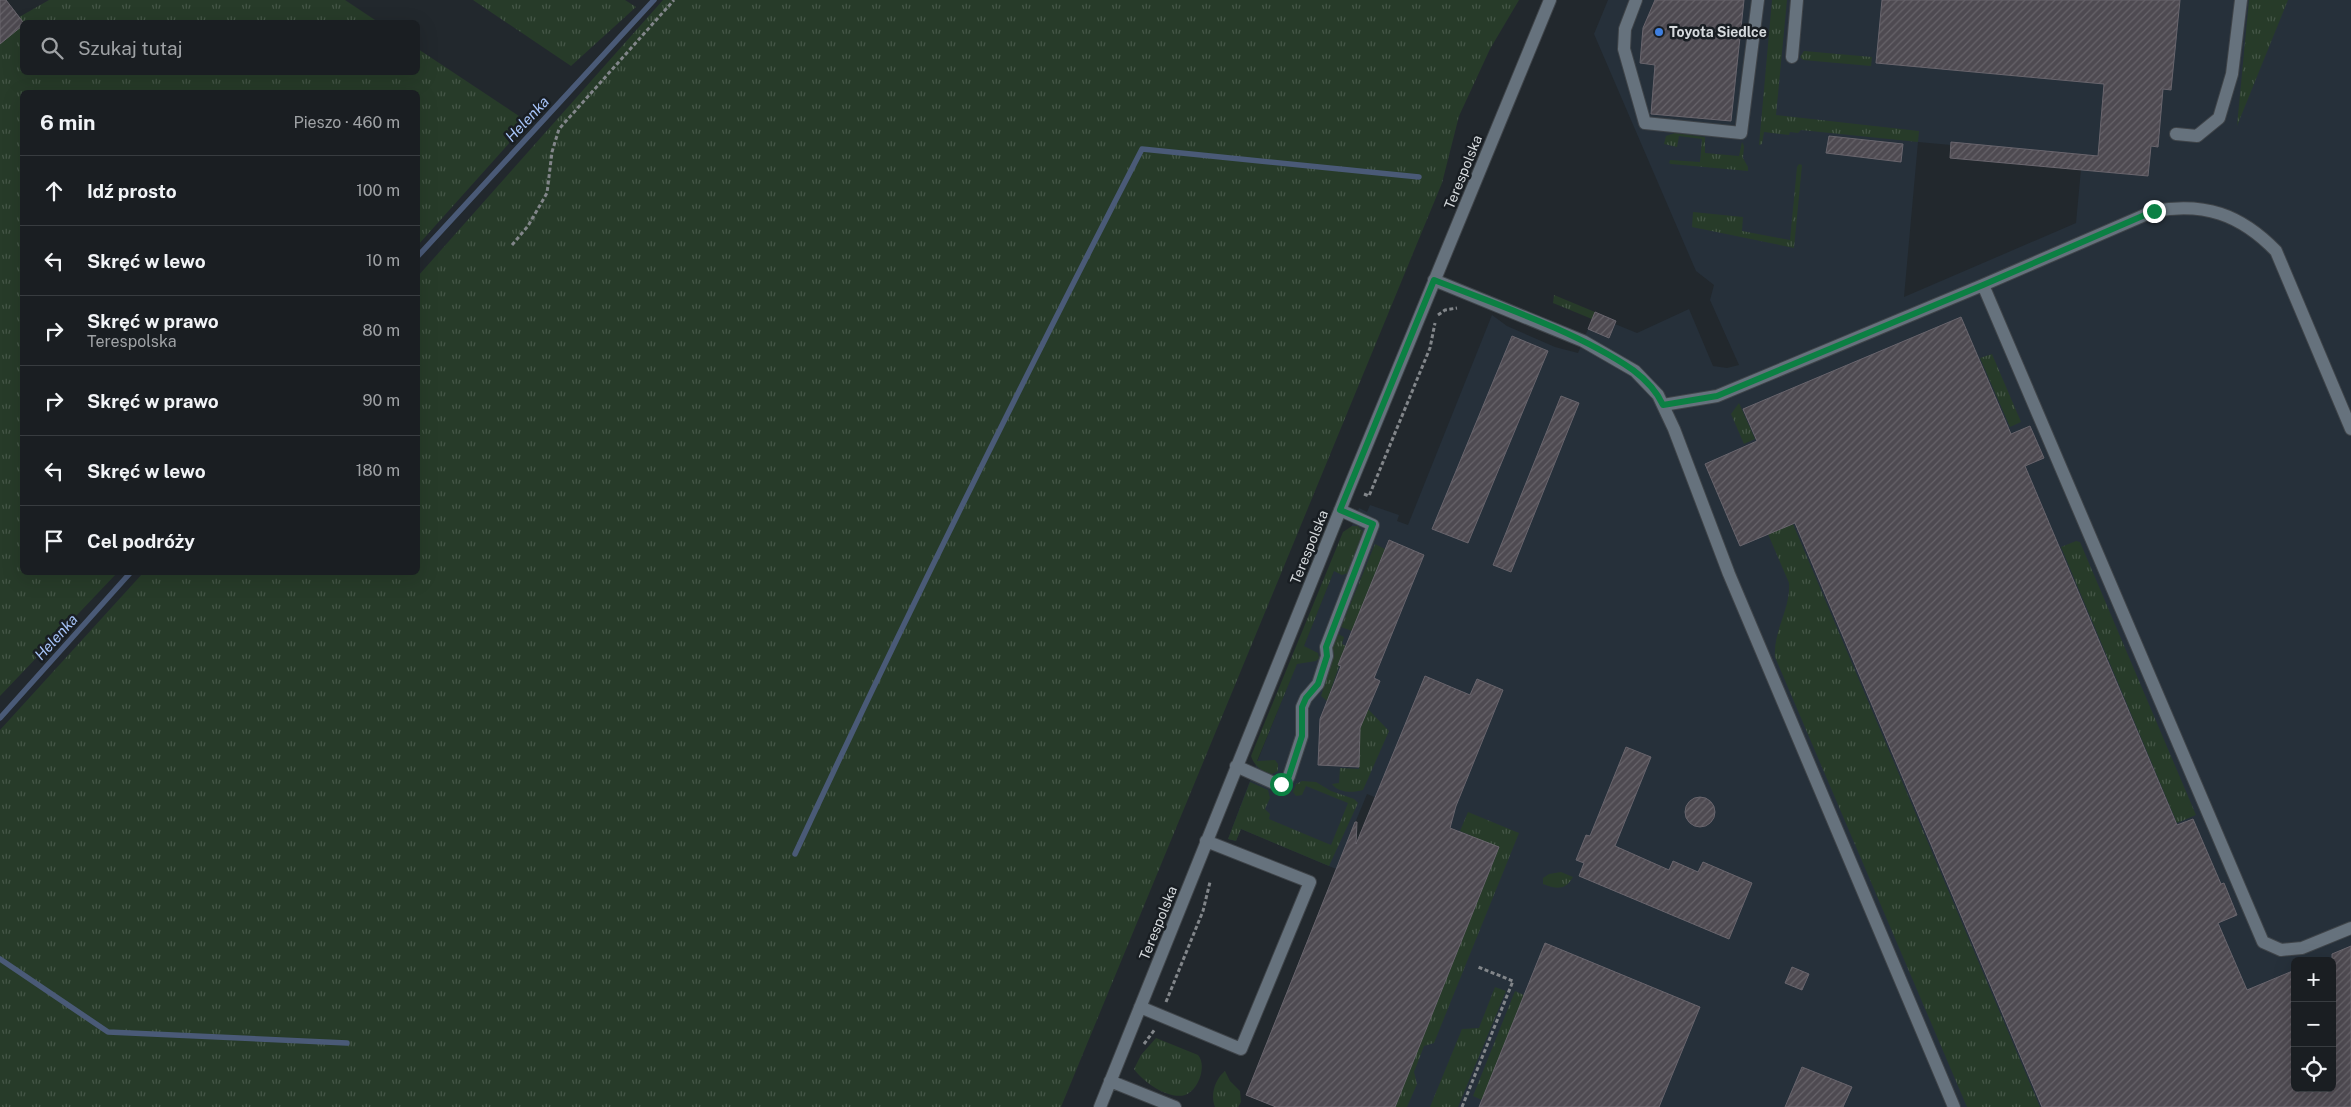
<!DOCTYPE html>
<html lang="pl">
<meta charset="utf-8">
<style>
body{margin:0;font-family:"Public Sans",sans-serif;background:#23272a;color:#f1f3f6}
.controls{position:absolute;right:15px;bottom:15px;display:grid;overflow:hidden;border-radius:8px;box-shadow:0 5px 20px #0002}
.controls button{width:45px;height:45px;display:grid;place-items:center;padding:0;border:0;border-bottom:1px solid #383c40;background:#1a1e22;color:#f1f3f6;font:25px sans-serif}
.stop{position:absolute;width:15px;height:15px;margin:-11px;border:4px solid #0b8043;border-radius:50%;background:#fff}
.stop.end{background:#0b8043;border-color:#fff;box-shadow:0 1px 5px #0008}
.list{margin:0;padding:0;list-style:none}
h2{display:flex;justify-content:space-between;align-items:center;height:65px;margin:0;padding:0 20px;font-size:21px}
h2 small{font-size:16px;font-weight:400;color:#9fa2a5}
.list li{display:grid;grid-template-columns:32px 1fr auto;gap:15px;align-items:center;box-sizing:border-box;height:70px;padding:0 20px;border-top:1px solid #383c40}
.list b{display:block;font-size:19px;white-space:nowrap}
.list p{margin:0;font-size:16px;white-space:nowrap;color:#9fa2a5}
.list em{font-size:16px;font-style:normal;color:#9fa2a5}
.icon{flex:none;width:28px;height:28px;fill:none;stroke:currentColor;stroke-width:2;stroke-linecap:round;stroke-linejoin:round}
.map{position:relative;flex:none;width:2351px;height:1107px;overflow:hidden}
.search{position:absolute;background:#1a1e22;box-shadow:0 5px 20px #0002;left:20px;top:20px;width:400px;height:55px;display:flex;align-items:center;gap:12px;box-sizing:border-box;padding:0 18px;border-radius:8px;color:#9fa2a5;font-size:19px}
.panel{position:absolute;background:#1a1e22;box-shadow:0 5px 20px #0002;left:20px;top:90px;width:400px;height:485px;border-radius:8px}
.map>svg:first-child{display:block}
</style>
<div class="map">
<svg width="2351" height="1107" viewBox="0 0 2351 1107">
<defs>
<pattern id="grass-tufts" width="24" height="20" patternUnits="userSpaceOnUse" patternTransform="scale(1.25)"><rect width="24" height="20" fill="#273b29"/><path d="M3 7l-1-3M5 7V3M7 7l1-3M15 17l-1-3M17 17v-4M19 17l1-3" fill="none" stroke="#465748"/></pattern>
<pattern id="building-hatch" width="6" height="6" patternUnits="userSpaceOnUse" patternTransform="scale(1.25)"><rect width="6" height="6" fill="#4e4a51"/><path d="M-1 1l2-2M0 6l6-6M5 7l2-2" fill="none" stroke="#67646a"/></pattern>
</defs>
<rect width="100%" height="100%" fill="#22282d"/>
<path fill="#26303a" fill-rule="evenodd" d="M1608 0H2351V1107H1399L1501 848 1367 794 1336 869 1241 829 1236 841 1228 839 1257 762 1359 508 1367 512 1370 505 1399 515 1397 521 1408 525 1492 315 1507 326 1555 347 1578 353 1595 312 1616 321 1615 324 1637 333 1689 309 1713 366 1727 368 1739 365 1710 300 1714 285 1696 271 1594 34ZM1918 142 1951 145 1950 158 2081 169 2076 223 1904 297ZM2295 961H2332V1088H2295Z"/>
<path fill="url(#grass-tufts)" d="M49 0H345L378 22H22V72H418V49L528 122 418 245V92H22V572L117 573 0 696V28Z
M473 0H625L636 7 571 66Z
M663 0H1519L1490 49 1459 116 1442 183 1061 1107H0V730L143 573 418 572V276Z
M1772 0H1787L1776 115 1919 131 1918 142 1801 130 1798 133 1790 132 1789 135 1764 132 1762 144 1759 145Z
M2249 0H2288L2237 126Z
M1804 51 1872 57 1871 66 1803 60 1800 57Z
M1675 133 1705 137V153L1739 156 1742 142 1744 146 1743 158 1748 167V171L1671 164 1669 163 1670 160 1700 162 1702 139 1679 136 1677 147 1664 144 1666 136Z
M1799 164 1802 165 1794 248 1692 227 1693 212 1743 217 1742 231 1790 240 1797 167Z
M1554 295 1595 312 1592 319 1553 303Z
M1992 354 2021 422 2010 427 1980 358Z
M1739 403 1755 439 1744 444 1731 414Z
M1793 524 2040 1107H1967L1775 657C1773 631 1791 608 1789 583L1768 534Z
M1352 526H1358L1364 532 1348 573 1342 575 1334 571 1304 646 1318 653 1319 658 1316 661 1297 664 1257 761 1275 760 1278 764V771L1272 774C1261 771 1255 767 1251 756L1343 532Z
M2076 541 2080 542 2196 815 2177 823 2061 547Z
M1375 544 1385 549 1352 631 1341 627Z
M1338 634 1344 637 1342 644 1346 646 1327 701 1321 696 1334 655 1331 650Z
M1368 709 1389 731 1363 790C1353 793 1338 793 1332 784L1339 783 1340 768 1359 769 1360 728Z
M1302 781 1316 782 1331 791 1354 799 1358 803 1329 866 1241 829 1236 841 1228 839 1250 782 1268 790 1270 798 1265 809 1270 814 1269 819 1331 845 1348 803 1306 786 1302 795 1296 796 1293 792 1296 784Z
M1468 812 1519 833 1434 1043 1424 1046 1414 1072 1417 1084 1407 1107H1395L1499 848 1460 831Z
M1561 872 1573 877C1565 891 1556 889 1543 884V878L1549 874Z
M1495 987 1506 991 1458 1107H1430L1462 1029 1479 1028Z
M1515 991 1524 995 1482 1100 1473 1096Z
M1156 1038 1198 1055C1207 1065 1199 1090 1185 1095 1169 1100 1143 1082 1134 1069L1141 1055Z
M1225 1071 1230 1081 1240 1091 1241 1102 1238 1107H1215C1210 1095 1215 1079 1225 1071Z"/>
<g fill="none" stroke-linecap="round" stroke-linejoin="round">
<path stroke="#4a5a77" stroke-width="5.5" d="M418 256 654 0
M0 718 131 572
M795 854C905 617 1022 382 1142 149L1419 177
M0 959 108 1032 347 1043"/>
</g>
<path fill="url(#building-hatch)" stroke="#69656d" d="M0 0H6L23 22 22 26 0 44Z
M1655 0H1744L1731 121 1651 114 1655 65 1640 63 1643 28Z
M1882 0H2180L2171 90 2163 89 2158 147 2151 146 2148 176 1950 158 1951 142 2098 156 2104 84 1876 63Z
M1829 136 1903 144 1901 162 1826 153Z
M1595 312 1616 321 1609 338 1588 329Z
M1961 317 2011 434 2030 426 2044 458 2025 466 2177 825 2193 819 2221 884 2224 883 2237 915 2218 923 2247 990 2295 970V1088H2332V954L2351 946V1107H2042L1795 523 1740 546 1705 464 1757 441 1743 409Z
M1512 336 1548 351 1468 543 1432 529Z
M1561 396 1579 403 1511 572 1493 565Z
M1389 540 1424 555 1374 678 1380 681 1360 728 1359 767 1318 765 1320 719 1341 666 1338 665Z
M1425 676 1470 695 1477 679 1503 690 1456 806 1450 828 1499 847 1395 1107H1276L1246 1095 1355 822H1357L1356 844Z
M1626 747 1651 757 1615 846 1669 870 1673 861 1698 872 1703 862 1752 883 1729 939 1579 876 1584 863 1576 860 1586 835 1590 836Z
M1685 812a15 15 0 1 1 30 0a15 15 0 1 1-30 0Z
M1545 943 1700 1007 1659 1107H1479Z
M1792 967 1809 974 1802 990 1785 983Z
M1802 1067 1852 1087 1843 1107H1785Z"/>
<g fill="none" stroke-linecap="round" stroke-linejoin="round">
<g stroke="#3f4449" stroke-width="14">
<path id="minor" d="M1636 0 1625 29 1624 49 1645 123 1741 133 1758 0
M1792 57 1797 0
M2176 134 2197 136 2219 118 2232 74 2241 0
M1434 280 1583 341 1635 371 1658 395 1674 429 1729 574 1954 1107
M1983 285 2263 942 2281 950 2302 948 2351 928
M1663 405 1717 396 1983 285 2154 211C2204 202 2240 214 2276 251L2351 429
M1236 766 1276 784 1287 780 1289 776 1302 736V707L1306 698 1318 684 1327 656 1326 647 1373 525 1340 510
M1140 1007 1241 1049 1310 882 1206 841
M1110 1081 1175 1107
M1100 1107 1349 488 1550 0"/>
</g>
<path stroke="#82868a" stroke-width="3" stroke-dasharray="4 2.5" stroke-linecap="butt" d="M512 245 528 226 547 193 552 152 559 129 674 0
M1438 315 1445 310 1457 308
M1364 494 1369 496 1430 348 1435 323
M1166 1002 1203 911 1210 882
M1144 1044 1155 1029
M1462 1107 1513 981 1478 967"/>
<use href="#minor" stroke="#66727d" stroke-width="12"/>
</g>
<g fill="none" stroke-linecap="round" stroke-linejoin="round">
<path stroke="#0b8043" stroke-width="6" d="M1281 784 1287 780 1289 776 1302 736V707L1306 698 1318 684 1327 656 1326 647 1373 524 1340 510 1434 280C1498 305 1578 332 1633 370 1645 379 1657 392 1663 405L1717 396 1983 285 2154 211"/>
</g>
<circle fill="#3f7fe0" stroke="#191e23" stroke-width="2" cx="1659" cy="32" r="5"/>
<g text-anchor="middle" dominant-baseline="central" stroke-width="5" stroke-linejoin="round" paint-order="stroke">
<g font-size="14" font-weight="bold" fill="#d6dadd" stroke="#191e23" text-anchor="start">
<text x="1669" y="32">Toyota Siedlce</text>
</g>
<g font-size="14" fill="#d6dadd" stroke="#191e23">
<text transform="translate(1463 172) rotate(-68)">Terespolska</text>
<text transform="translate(1309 547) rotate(-68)">Terespolska</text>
<text transform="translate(1158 923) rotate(-68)">Terespolska</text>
</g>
<g font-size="15" font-style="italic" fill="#a5c2f6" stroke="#191e23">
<text transform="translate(527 119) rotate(-47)">Helenka</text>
<text transform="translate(56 637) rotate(-48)">Helenka</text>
</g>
</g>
</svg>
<div class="controls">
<button>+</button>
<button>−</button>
<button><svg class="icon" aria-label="locate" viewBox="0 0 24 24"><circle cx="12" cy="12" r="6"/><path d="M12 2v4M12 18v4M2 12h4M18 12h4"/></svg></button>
</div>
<div class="stop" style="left:1281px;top:784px"></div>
<div class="stop end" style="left:2154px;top:211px"></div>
<div class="search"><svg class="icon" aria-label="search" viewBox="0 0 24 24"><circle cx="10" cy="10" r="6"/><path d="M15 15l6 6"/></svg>Szukaj tutaj</div>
<section class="panel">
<h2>6 min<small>Pieszo · 460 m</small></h2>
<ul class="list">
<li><svg class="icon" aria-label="ahead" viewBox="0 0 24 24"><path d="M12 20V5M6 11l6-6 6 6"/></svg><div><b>Idź prosto</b></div><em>100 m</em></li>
<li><svg class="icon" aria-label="left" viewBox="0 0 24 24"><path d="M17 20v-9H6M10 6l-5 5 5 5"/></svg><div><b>Skręć w lewo</b></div><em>10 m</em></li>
<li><svg class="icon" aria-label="right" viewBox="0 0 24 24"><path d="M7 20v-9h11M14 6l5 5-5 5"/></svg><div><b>Skręć w prawo</b><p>Terespolska</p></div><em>80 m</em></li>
<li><svg class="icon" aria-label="right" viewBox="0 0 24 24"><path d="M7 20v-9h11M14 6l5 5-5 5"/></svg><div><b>Skręć w prawo</b></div><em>90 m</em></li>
<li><svg class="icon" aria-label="left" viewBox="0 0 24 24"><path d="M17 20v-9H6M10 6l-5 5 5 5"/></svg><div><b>Skręć w lewo</b></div><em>180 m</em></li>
<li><svg class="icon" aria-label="arrive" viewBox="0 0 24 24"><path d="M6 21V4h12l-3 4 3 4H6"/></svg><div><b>Cel podróży</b></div></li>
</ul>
</section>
</div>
